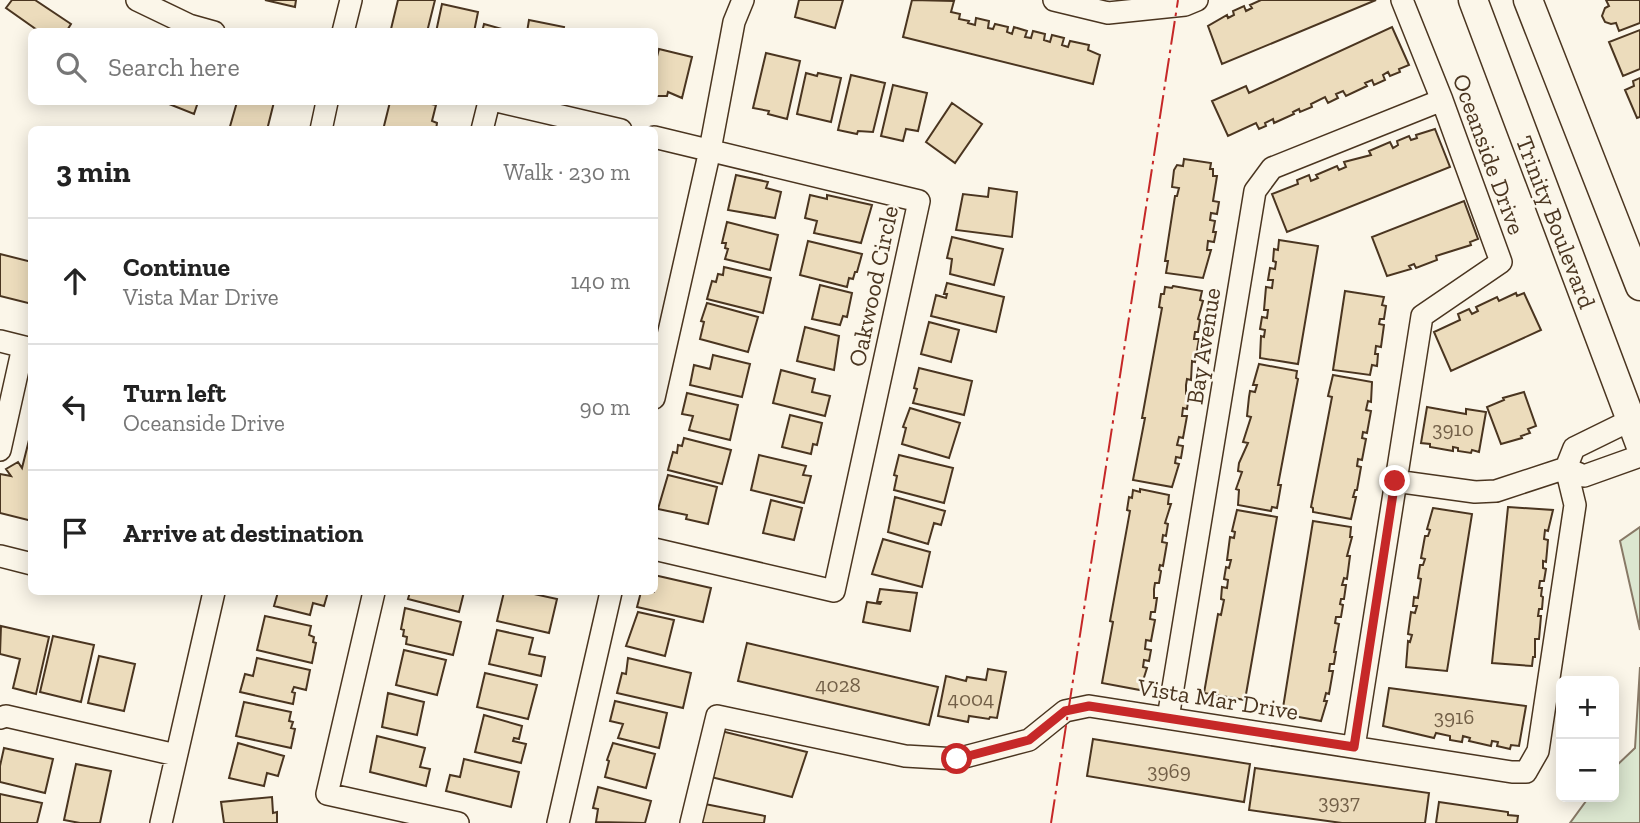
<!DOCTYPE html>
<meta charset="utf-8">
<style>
body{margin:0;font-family:"Zilla Slab",serif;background:#f2f2f2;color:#222}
.controls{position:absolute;right:21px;bottom:21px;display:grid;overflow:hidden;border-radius:10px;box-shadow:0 4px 18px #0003}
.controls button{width:63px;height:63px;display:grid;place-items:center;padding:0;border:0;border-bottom:2px solid #e0e0e0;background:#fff;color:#222;font:35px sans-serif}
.stop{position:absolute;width:21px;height:21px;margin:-16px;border:5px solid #c62828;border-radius:50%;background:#fff}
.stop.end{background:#c62828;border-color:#fff;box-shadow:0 2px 7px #0008}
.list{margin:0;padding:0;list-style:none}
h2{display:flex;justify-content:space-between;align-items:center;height:91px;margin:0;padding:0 28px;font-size:30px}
h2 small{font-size:23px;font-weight:400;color:#767676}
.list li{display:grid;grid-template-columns:46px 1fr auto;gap:21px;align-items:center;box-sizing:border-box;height:126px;padding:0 28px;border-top:2px solid #e0e0e0}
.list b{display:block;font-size:26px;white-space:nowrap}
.list p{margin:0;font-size:23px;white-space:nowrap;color:#767676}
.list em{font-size:23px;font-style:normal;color:#767676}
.icon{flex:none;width:38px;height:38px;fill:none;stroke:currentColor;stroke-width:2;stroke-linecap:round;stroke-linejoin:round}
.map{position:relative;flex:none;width:1640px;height:823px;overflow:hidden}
.search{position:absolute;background:#fff;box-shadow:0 4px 18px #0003;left:28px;top:28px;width:630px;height:77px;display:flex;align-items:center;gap:18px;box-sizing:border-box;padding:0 24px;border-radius:10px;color:#767676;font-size:26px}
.panel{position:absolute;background:#fff;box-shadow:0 4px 18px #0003;left:28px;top:126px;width:630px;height:469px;border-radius:10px}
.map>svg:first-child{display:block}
</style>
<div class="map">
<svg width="1640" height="823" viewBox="0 0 1640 823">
<rect width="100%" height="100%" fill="#fbf6e9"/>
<path fill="#dce7d0" stroke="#887966" stroke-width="2" d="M1640 527V630L1620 541Z
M1640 667V823H1570L1589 797H1614V768L1635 748Z"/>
<path fill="#ecdcbc" stroke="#4a3520" stroke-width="2" d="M12 0H35L71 24 66 32H40L6 8Z
M265 0H296L295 7Z
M398 0H435L427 32H402L391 29Z
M799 0H843L835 28 795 17Z
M912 0 954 1 951 12 960 14 959 19 969 21 968 23 975 25 976 18 989 21 988 28 993 29 995 24 1008 27 1007 32 1012 34 1014 27 1027 31 1025 37 1031 38 1033 31 1045 34 1044 40 1050 42 1052 35 1064 38 1062 45 1068 47 1070 41 1089 45 1088 50 1100 55 1093 84 903 37Z
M1261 0H1376L1222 64 1208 26 1227 15 1228 18 1234 15 1233 11 1244 6 1246 11 1252 8 1250 5Z
M1606 0H1640V23L1619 31 1616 23 1611 24 1605 22 1602 16 1605 8 1609 6Z
M442 4 478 12 474 32H436Z
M529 20 564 27 563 32H527Z
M484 24 513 32H482Z
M1392 27 1409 65 1399 69 1400 72 1390 76 1388 72 1383 75 1385 80 1374 85 1372 80 1365 83 1367 86 1346 96 1343 91 1336 94 1338 98 1328 103 1325 97 1311 104 1312 107 1300 112 1299 109 1293 112 1294 114 1274 123 1273 119 1265 123 1266 126 1259 129 1256 123 1228 136 1212 101 1246 86 1249 93Z
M1640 30V69L1623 76 1609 42Z
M659 49 692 57 682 98 668 92 667 96H654V68Z
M766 53 800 61 787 119 768 114 769 111 753 108Z
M806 73 817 76 818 73 841 78 831 122 797 114Z
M851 75 885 83 873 132 858 131 857 134 838 130Z
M1640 78V117L1637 118 1625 90 1634 86 1633 81Z
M893 85 927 93 918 131 906 129 903 141 881 136Z
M164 102H198L194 114Z
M237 102H274L267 130H229Z
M390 102H422L436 105 432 121 437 123 436 130H383Z
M952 103 982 124 955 163 926 142Z
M1435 129 1450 167 1287 232 1272 194 1298 184 1297 180 1309 175 1311 181 1318 178 1316 175 1337 166 1339 170 1346 167 1344 162 1371 155 1369 151 1390 142 1393 148 1398 145 1397 141 1409 136 1411 140 1417 138 1416 135Z
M1184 159 1211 163 1210 169H1213V176H1217L1213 201 1219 202 1217 214 1211 213 1210 220 1215 221 1213 232H1216L1214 242 1208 241 1207 250H1211L1203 278 1166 273 1168 261H1165L1175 196H1177L1179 188 1172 187 1174 170 1177 165 1183 166Z
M736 175 768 182 766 188 781 192 775 218 728 210Z
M989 188 1017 192 1012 237 956 230 963 194 988 197Z
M810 195 827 199V195L872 205 861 243 814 233 817 221 805 218Z
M1464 201 1478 239 1470 242 1471 245 1436 256 1437 260 1416 268 1414 264 1409 266 1411 269 1387 276 1372 237Z
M727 222 778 235 770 270 725 259 728 249 725 248 726 243H722Z
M952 237 1003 249 994 285 950 274 952 259 947 258Z
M1279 240 1318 246 1298 364 1260 358 1261 336 1264 337 1265 330 1260 329 1262 317 1267 318 1268 310H1264L1266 287 1272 288 1273 280H1268L1270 268 1275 269 1276 262 1273 261 1274 249 1278 250Z
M808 241 862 254 857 272H855L853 279 849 278 847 287 800 275Z
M0 254 32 262V304L0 296Z
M724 267 771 278 763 313 707 299 712 281 716 282 718 274 723 275Z
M947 283 1004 297 996 332 931 316 936 295 946 298 947 294H944Z
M820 285 852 293 847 317 843 316 840 325 812 319Z
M1173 286 1202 291 1200 300 1203 301 1198 319 1200 320 1198 332H1195L1194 339H1199L1195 362 1192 361 1191 380 1187 379 1186 385V394L1189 395 1187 409 1183 408 1182 416H1187L1183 438 1179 437 1177 445 1183 446 1181 458 1176 457 1175 463 1179 464 1172 487 1133 480 1145 418H1142L1162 308 1159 307 1161 294H1164L1165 287 1172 288Z
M1345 291 1384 297 1382 305 1386 306 1384 319H1380L1379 324 1384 325 1381 347 1376 346 1375 354H1378L1377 366 1372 365 1370 375 1333 370Z
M1516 293 1517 296 1524 293 1541 330 1451 371 1434 332 1460 320 1458 314 1469 309 1472 314 1478 311 1476 307 1497 297 1499 301Z
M707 303 758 317 748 352 700 339 704 322 701 321Z
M929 322 959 330 951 362 921 354Z
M805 327 839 336 834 370 797 361Z
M713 355 750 364 742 397 690 385 694 365 710 369Z
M1259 364 1297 371 1296 378 1298 379 1278 485H1281L1277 508 1272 507 1271 511 1238 505 1239 490 1236 489 1242 472 1238 471 1239 463 1248 443 1243 442 1251 417 1247 416 1249 397 1250 391 1255 392 1257 385H1253Z
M919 368 972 381 964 415 913 403 917 389 914 388Z
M781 370 815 379 812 392 830 396 825 416 773 403Z
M1333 375 1372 382 1371 402 1368 401 1366 410 1371 411 1367 433 1363 432 1362 438 1366 439 1362 460 1358 459 1357 466 1361 467 1357 490H1355L1353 497H1356L1351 519 1313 512V508L1311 507 1332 397 1328 396Z
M1524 392 1536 426 1528 429 1530 433 1521 436 1522 438 1501 444 1487 407 1504 400 1503 398Z
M687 393 738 405 730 440 689 430 693 416 682 414Z
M1427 407 1466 414V409L1486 412 1479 452 1472 450 1471 453 1458 451V448L1453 447V451L1430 447V444L1421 443Z
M910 408 960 423 949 458 902 444 906 428 903 427Z
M790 415 822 423 817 445 813 444 811 454 782 447Z
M32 428V521L0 513V474L11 476 6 469 18 462 22 468Z
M684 438 731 450 722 484 668 470 673 452 677 453 678 445 682 446Z
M759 455 806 466 803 475 811 476 804 503 751 490Z
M899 455 953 468 944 503 894 490 897 476 894 475Z
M668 475 717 487 708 524 686 519 687 515 658 509Z
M1140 489 1169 495 1168 504H1171L1165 523 1168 524 1166 536 1163 535 1162 542 1167 543 1163 566 1160 565 1159 570 1161 571 1159 583H1155L1154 589V598H1157L1155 612H1151L1150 619 1155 620 1151 641 1146 640 1145 649 1151 650 1149 661 1144 660 1143 667 1147 668 1140 690 1102 683 1113 622 1110 621 1130 511 1127 510 1129 497 1132 498 1133 490 1140 492Z
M895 497 945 511 941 525 934 523 928 544 888 532Z
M771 500 802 508 794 540 763 533Z
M1508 507 1553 510 1548 531 1545 530 1544 539 1548 540 1546 562 1543 561V568L1546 569 1544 581H1540L1539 588H1542L1541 596 1543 597 1542 609H1539L1538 616H1541L1539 639H1535V657H1533L1532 666 1492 663Z
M1433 508 1472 514 1447 671 1406 667 1408 641 1410 642 1412 635 1408 634 1411 612 1415 613 1417 606H1413L1414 597 1418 598 1421 579 1418 578 1420 565H1423L1425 559 1421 558 1425 536H1428L1430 530 1427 529Z
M1237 510 1277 517 1245 700 1204 693 1218 614 1221 615 1224 600 1221 599 1222 587 1227 588 1228 580 1224 579 1226 567 1229 568 1231 560H1227L1230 537 1234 538 1235 532 1232 531Z
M1313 521 1351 527 1350 537H1352L1347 556H1350L1347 579 1344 578 1342 585H1346L1344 599H1341L1340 604 1343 605 1341 617H1336L1335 623 1339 624 1334 652H1336L1334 664H1330L1329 671H1333L1329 694 1326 693 1324 701H1327L1321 721 1282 714Z
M883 539 930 552 922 587 872 574Z
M654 575 711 588 703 622 637 607 641 592H654Z
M880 589 917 593 910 631 863 622 867 602 880 604 881 602H877Z
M278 592H328L324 606 313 603 310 615 274 606Z
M410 592H464L459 612 408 599Z
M504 592H525L557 599 549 633 497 621Z
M405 608 461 622 453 655 406 644 407 637 403 636 404 630 401 629Z
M638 612 674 620 665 656 626 646Z
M265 616 311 626 309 635 314 637 313 642 316 643 312 663 257 650Z
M1 626 49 637 36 694 13 688 20 659 0 654Z
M497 630 533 638 529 654 545 657 541 676 489 664Z
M53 636 94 645 81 702 40 692Z
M747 643 938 687 929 725 738 681Z
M404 650 446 660 437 695 396 685Z
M99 656 135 664 124 711 88 703Z
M257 658 310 670 306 690 294 687 292 692 295 693 293 704 240 692 245 674 253 676Z
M628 658 691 673 683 708 617 693 622 673 626 674Z
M988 669 1006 672 997 718 990 717 989 719 969 716 968 722 938 716 946 676 966 681 967 677 986 680Z
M485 673 537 685 528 719 477 707Z
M1389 688 1526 706 1519 746 1511 745 1510 749 1497 746 1498 742 1492 741 1491 746 1469 741 1470 738 1463 736 1462 742 1450 740V736L1436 733 1434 738 1383 726Z
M388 693 424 702 417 735 382 727Z
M615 701 667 713 659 748 618 738 623 724 610 721Z
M244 702 291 712 289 721 293 722 291 728 295 729 291 748 236 736Z
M484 715 522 726 519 739 514 738 513 741 526 744 521 763 475 752Z
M721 731 807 752 792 797 711 777Z
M377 736 425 748 420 767 430 769 426 786 370 772Z
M1093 739 1250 764 1244 802 1087 776Z
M238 743 284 756 278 776 267 773 264 786 229 778Z
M613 743 655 754 646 788 605 777 609 761 607 760Z
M4 748 53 759 45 793 0 782V766Z
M464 759 519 772 511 807 446 791 450 775 460 777Z
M76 764 111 771 100 823H80L64 820Z
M1255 768 1429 793 1425 823H1342L1249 810Z
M598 787 651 801 645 823 596 822 598 809 593 808Z
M0 794 42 803 37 823H0Z
M272 797 273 813 277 812V823H224L221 802Z
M1439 802 1508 812V815L1518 816 1517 823H1436Z
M705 804 765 816 764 823H701Z"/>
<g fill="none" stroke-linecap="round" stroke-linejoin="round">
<g stroke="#4a3520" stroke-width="24">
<path id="minor" d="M137 0 189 25 214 32
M1054 0 1108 13 1185 5 1197 0
M343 32 351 0
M501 102 621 130
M321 130 327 102
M482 130 489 102
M654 137 919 201 834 591 654 549
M0 341 32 349
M654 398 710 150 734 22 743 0
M0 450 23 347
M1566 468 1574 448 1631 420 1640 419
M1395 481 1475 492 1496 491 1566 468 1584 476 1640 456
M0 556 32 564
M374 592 327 794 458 823
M0 718 6 716 176 755
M1168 718 1255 191 1272 168 1442 100
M1354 747 1422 316 1501 262 1442 100 1402 0
M161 823 214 592
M558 823 611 592
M691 823 717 716 905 756 957 759 1029 740 1065 711 1089 706 1512 772H1526L1538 751 1575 505 1566 468"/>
</g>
<g stroke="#4a3520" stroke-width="31">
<path id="major" d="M1473 0 1640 444
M1528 0 1640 286"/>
</g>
<use href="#minor" stroke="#fbf6e9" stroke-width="21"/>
<use href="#major" stroke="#fbf6e9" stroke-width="28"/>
<path stroke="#c62828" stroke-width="2" stroke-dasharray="24 5 3.5 5" stroke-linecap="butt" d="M1051 823 1178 0"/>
</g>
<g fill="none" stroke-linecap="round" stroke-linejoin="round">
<path stroke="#c62828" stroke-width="9" d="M957 759 1029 740 1065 711 1089 706 1354 747 1395 481"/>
</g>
<g text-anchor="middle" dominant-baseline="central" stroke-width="5" stroke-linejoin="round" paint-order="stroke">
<g font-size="21" fill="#725f47">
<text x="1453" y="428">3910</text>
<text x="838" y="684">4028</text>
<text x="971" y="698">4004</text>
<text x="1454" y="716">3916</text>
<text x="1169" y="770">3969</text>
<text x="1339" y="801">3937</text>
</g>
<g font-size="24" fill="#4a3520" stroke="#fbf6e9">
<text transform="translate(1489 154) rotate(70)">Oceanside Drive</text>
<text transform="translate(1556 222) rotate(69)">Trinity Boulevard</text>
<text transform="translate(873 286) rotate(-78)">Oakwood Circle</text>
<text transform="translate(1203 346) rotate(-81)">Bay Avenue</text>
<text transform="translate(1218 699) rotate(9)">Vista Mar Drive</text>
</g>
</g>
</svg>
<div class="controls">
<button>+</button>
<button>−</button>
</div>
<div class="stop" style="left:957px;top:759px"></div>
<div class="stop end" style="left:1395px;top:481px"></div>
<div class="search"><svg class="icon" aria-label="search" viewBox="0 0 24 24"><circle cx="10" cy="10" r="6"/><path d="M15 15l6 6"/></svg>Search here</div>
<section class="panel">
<h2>3 min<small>Walk · 230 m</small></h2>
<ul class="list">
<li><svg class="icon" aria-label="ahead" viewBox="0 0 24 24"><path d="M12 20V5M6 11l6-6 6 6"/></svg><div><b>Continue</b><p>Vista Mar Drive</p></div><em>140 m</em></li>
<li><svg class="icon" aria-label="left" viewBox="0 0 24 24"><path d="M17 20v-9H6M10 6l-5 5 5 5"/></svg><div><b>Turn left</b><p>Oceanside Drive</p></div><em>90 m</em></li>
<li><svg class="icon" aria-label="arrive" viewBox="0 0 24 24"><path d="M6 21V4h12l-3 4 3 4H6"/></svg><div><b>Arrive at destination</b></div></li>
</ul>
</section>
</div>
